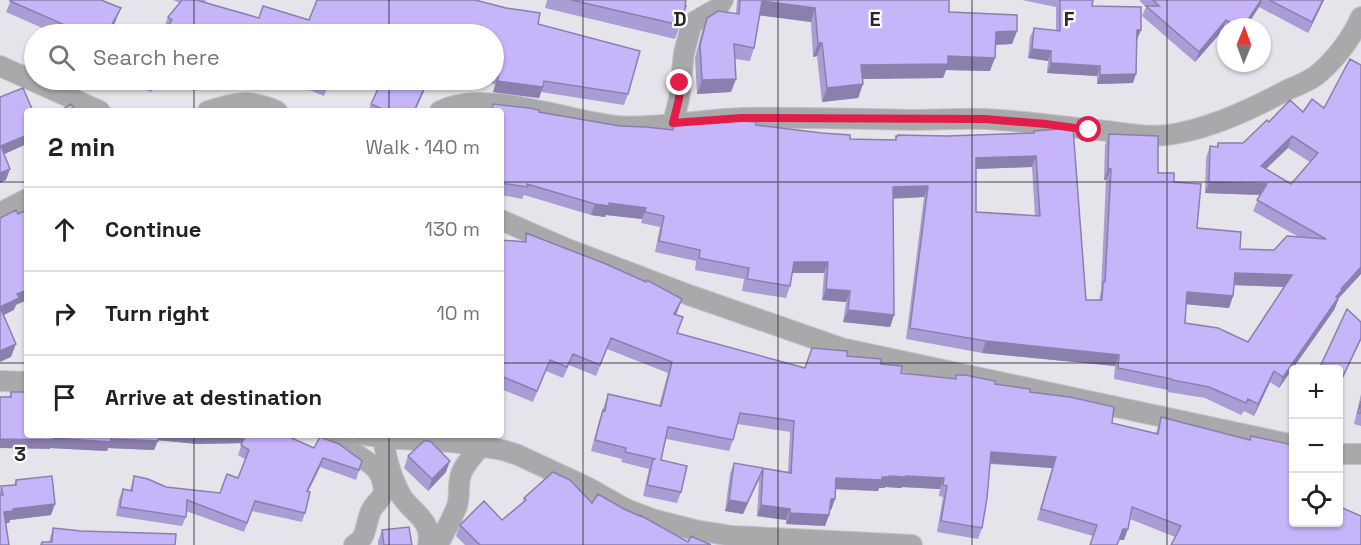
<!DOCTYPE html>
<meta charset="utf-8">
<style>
body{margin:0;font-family:"Space Grotesk",sans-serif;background:#f2f2f2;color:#202124}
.controls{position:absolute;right:18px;bottom:18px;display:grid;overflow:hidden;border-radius:6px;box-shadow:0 2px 4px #0004}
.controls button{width:54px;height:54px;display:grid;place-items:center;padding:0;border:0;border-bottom:2px solid #e0e0e0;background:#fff;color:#202124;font:30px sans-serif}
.compass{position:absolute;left:1217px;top:18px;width:54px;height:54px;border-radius:50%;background:#fff;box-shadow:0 2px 4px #0004;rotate:1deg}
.stop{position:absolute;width:18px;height:18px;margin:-14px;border:4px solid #e11d48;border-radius:50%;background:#fff}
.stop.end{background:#e11d48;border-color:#fff;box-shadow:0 2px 6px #0008}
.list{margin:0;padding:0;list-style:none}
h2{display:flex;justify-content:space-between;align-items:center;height:78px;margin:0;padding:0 24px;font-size:26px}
h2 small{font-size:20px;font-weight:400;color:#757577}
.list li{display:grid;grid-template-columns:39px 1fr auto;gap:18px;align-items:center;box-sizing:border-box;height:84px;padding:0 24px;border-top:2px solid #e0e0e0}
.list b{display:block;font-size:22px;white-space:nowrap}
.list em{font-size:20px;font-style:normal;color:#757577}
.icon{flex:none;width:33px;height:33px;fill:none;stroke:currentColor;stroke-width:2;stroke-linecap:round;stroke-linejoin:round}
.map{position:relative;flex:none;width:1361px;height:545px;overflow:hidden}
.search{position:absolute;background:#fff;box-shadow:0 2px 4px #0004;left:24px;top:24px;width:480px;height:66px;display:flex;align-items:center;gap:15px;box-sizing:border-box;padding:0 21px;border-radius:33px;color:#757577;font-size:22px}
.panel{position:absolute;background:#fff;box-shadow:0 2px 4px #0004;left:24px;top:108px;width:480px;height:330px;border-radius:6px}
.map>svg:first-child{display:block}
</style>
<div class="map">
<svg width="1361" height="545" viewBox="0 0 1361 545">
<rect width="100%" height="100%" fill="#e6e4eb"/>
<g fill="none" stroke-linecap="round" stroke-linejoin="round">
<g stroke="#c4c2c8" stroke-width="22">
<path id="street" d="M0 66 100 111
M208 111C236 102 249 99 277 111
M440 111C484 88 568 121 617 126 658 129 701 119 743 118 799 117 856 119 913 120 937 120 961 118 986 119 1026 121 1066 127 1107 131 1129 134 1152 138 1174 134 1214 127 1252 109 1287 90 1297 86 1309 81 1317 75 1336 59 1351 39 1361 17
M673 123 679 99 684 53 691 26 694 22 718 8 723 0
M0 213 27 199
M501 220 565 248 689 295 841 348 1294 445
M0 381 27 382
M337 435C341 440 344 445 349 449 362 460 381 465 383 485 384 488 384 491 383 494 380 501 372 506 370 513 365 526 367 538 354 545
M363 435 400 439 452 442 503 450 518 455 587 487 626 509 655 520 695 530 732 536 912 545
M383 437C386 458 391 478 402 497 414 514 433 521 428 545
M1338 454H1361
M438 545C444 532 452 520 457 506 460 497 458 487 460 478 462 466 474 455 481 446"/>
</g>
<use href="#street" stroke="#a9a9ac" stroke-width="20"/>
</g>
<path fill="#aa9cd5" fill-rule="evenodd" d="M11 0 116 20 113 27 122 34H56L6 12Z
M173 0H206L205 2 259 18 309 20 538 24 628 94 624 105 541 92 539 98 493 92 495 84 476 80H494V34L166 30 164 28 168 17 180 3Z
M547 0H686L680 25 675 39 545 8Z
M737 0H949V12L1017 31 1012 44 995 45 990 71 946 70 943 78 862 79 863 84 858 98 822 102 817 56 813 57 811 22 760 15 754 48 750 61 735 59 736 79 731 92 697 94 695 58 702 31 707 18 736 14Z
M1022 0H1093L1092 6 1141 30 1137 39 1133 83 1097 84V76L1047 73 1048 61 1028 58 1030 37 1034 28 1056 30V7Z
M1139 0H1324L1308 33 1259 7 1246 27H1226V33L1223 30 1195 62 1142 16 1146 7Z
M126 80H187L183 85 173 80 168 87 157 81 151 92Z
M287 80H330L324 96 287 81Z
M370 80H429L415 111H368L380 84Z
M1312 99 1339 298 1334 310 1279 388 1270 382 1254 416 1244 411 1241 415 1205 398 1168 392V390L1114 379 1115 366 982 353 906 339 924 197 893 198 894 315 890 327 843 322 846 302 822 300 824 273H792L790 286 786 298 742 291 744 279 695 270 696 261 655 252 660 227 641 223 642 219 606 215 605 217 591 215 524 195 522 199 501 195V111H491L493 104 620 126 672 130 674 125H756L850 139 895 140 896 136H947L1033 133 1034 131 1086 300H1099L1101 290 1106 180H1104L1105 145 1109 134 1158 173 1174 182 1197 228 1240 249 1274 250 1297 236 1253 211 1260 195 1205 193 1206 158 1210 146H1217L1218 143H1243L1269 122 1303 112ZM1288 148 1310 162 1291 184 1266 169ZM1032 167 1035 216 976 212V169ZM1234 285 1284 287 1248 342 1185 323 1186 304 1229 308 1233 296Z
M526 233 678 310 676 315 677 333 805 368 847 356 881 364 901 373 954 378 956 375 1030 392 1112 423 1156 433 1161 417 1250 440 1251 436 1293 445 1175 537 1130 519 1124 540 1093 536 1037 520 1052 468 990 464 982 528 978 539 937 532 943 497 939 496 940 489 902 487V488L885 487V488H879L878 491 836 489 835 499 831 510H830L829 515 825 526 786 524V520L757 516 759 480 743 514 725 511 730 474 734 463 788 472 790 432 737 424 733 440 729 451 666 439 661 460 681 492 677 503 643 496 649 469 621 462 622 459 591 451 599 421 608 394 659 406 668 373 607 349 596 376 569 365 563 378 546 371 533 402 501 389V240L523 241Z
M11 392 285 435 314 448 362 461 356 480 320 467 308 492 305 513 302 522 252 511 244 532 186 511V517L182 526 116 516 119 499 123 489 130 490 134 476 166 487 220 493 238 478 245 459 238 455 242 443 198 444 158 440 154 450 108 448 107 451 50 448V449L9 397Z
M1361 394V426L1354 424Z
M408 456 446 472 428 491 404 468Z
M16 480 51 515 10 520 9 523H6L0 545V490L1 486 14 485Z
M524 498 592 503 624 509 688 542 711 545H465L456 536 460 525 502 520 522 504Z
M53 528 175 545H40L42 542H49Z
M382 530 412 545H378V541Z"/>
<path fill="#8b7fae" d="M1261 0H1262L1259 7 1246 27H1243Z
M1323 0H1324L1308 33 1312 22Z
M762 1 815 8 811 22 757 15Z
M121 8 116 20 109 34 111 26Z
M1226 20 1223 30 1195 62 1199 52Z
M1137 30H1141L1137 39Z
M1017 31 1012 44 991 45 996 32Z
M818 43H822L817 56 813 57Z
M1032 49 1051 51 1048 61 1028 58Z
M948 56 995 58 990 71 946 70 943 78 856 79 861 65Z
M1051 63 1100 66 1097 76 1047 73Z
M1136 74 1133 83 1097 84 1100 75Z
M736 79 731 92 697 94 702 80Z
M155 80H158L151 92Z
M428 80H429L415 111H414Z
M497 81 543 87 539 98 493 92Z
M863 84 858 98 822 102 827 88Z
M27 135V144L0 156 1 146Z
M1292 136 1288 148 1257 177 1261 166Z
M1036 156 1032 167 972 169 976 158Z
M10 169 6 180 0 183V173Z
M1108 169H1111L1106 180H1104Z
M1209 182 1267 184 1263 195 1205 193Z
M928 186 924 197 889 199 893 187Z
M609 203 646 208 642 219 606 215 605 217 591 215 595 204Z
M794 262H828L824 273H790Z
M1361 267V274L1339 298 1334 310 1279 388 1283 377 1341 289Z
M1235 273 1292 275 1288 287 1231 285Z
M826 289 850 291 846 302 822 300Z
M27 290V300L16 305 14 310 0 317V307L17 294Z
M1187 292 1233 296 1229 308 1183 304Z
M682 299 678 310 670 325 674 314Z
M848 310 894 315 890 327 843 322Z
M1361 338V340L1338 388V387Z
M986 341 1119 355 1115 366 982 353Z
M16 344 11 357 0 362V351Z
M1274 371 1270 382 1254 416 1258 404Z
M157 435H247L244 443 198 444 155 440Z
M53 438 111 439 158 441 154 450 108 448 107 451 50 448V449L0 448V439Z
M991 452 1056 457 1052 468 987 463Z
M323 458 320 467 303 501 307 491Z
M450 461 446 472 428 491 432 479Z
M763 469 743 514 725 511 729 500Z
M889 476H906L944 478 940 489 902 487V488L885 487V488H879L878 491 832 489 836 478 882 477Z
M831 499H835L831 510H827Z
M55 504 51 515 10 520 9 523 0 524 4 512 13 509Z
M761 505 790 509 786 520 757 516Z
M790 513 829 515 825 526 786 524Z
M1123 529H1128L1124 540H1119Z"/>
<path fill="#c6b5f8" stroke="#8b7fae" stroke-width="1.5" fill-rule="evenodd" d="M11 0H101L121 8 111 26 123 34H69L62 31 65 25 10 1Z
M182 0H196L259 18 263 6 309 20 317 0H475L506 8 540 13 538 24 640 51 628 94 544 81 543 87 497 81 499 73 494 72V34H163L172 20 168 17Z
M571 0H686L685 6H686L680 25Z
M740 0H949V12L1017 15V31L996 32 995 58 948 56V64L861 65 863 84 827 88 822 43H818L815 8 762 1 754 48 734 44 736 79 702 80 700 45 707 18 718 11 739 14Z
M1060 0H1093L1092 6 1141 7V30H1137L1136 74 1100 75V66L1051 63V51L1032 49 1034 28 1060 31Z
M1153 0H1261L1243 27H1237L1226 20 1199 52 1146 6H1159Z
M1269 0H1323L1312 22Z
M1350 59 1361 65V267L1341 289 1342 290 1336 297 1338 298 1283 377 1274 371 1258 404 1248 399 1246 403 1209 387 1172 380V379L1118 368 1119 355 986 341 910 328 928 186 893 187 894 315 848 310 850 291 826 289 828 262H794L790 286 747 279 749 268 699 258 700 250 659 241 664 216 645 212 646 208 609 203V206L595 204 527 184V187L501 183V111H492L493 104 529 108 539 110V112L620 126 646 127 673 130 674 125 729 120 756 122V125L822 133 850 135V139L896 140V136H898V135L947 136 1034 133V131L1073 128 1086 300H1102L1103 282H1105L1111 169H1108L1109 134 1158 136V173H1174V182L1201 184 1197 228 1241 232 1240 249 1274 250 1287 236 1326 239 1257 200 1267 184 1209 182 1210 146 1218 147V143H1243L1267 120 1269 122 1290 100 1303 112 1312 99 1324 108ZM1292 136 1318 153 1291 184 1261 166ZM1036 156 1040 216 976 212V158ZM1235 273 1292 275 1248 342 1218 328 1185 323 1187 292 1233 296Z
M316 80H330L328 84Z
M382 80H428L414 111H387L371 104Z
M23 88 33 111H27V135L1 146 10 169 0 173V97Z
M71 104 76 111H60Z
M16 210 18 214 27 210V290L17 294 19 298 0 307V218Z
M526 233 606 264 646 282 647 280 682 299 674 314 683 317 677 333 805 368 812 348 847 351V356L881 359V364L902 366 901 373 956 379V375H965L995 381V384L1030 389V392L1070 397 1114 407 1112 423 1158 434 1161 417 1250 440 1251 436 1293 445V522H1338V506L1361 516V545H1171L1181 526 1132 507 1128 529H1123L1117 545H1090L1097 525 1041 509 1056 457 991 452 987 498 982 528 941 521 947 486 943 485 944 478 906 476V477L889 476V477H882V480L836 478 835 499H831L829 515 790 513V509L761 505 763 469 747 503 729 500 734 463 791 473 794 421 740 413 733 440 668 427 661 460 687 466 681 492 647 485 653 459H656L625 452 626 448 595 440 603 410 605 411 608 394 661 406 672 362 611 338 600 365 573 354 567 367 550 360 537 391 501 376V240L526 242Z
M0 307 16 344 0 351Z
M1347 309 1361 322V338L1338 387V369H1319Z
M11 392H27V435H158V441L111 439V442L53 438V440L0 439V397H11Z
M1361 401V413H1358Z
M246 435H285L314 448 320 437 339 444 362 461 359 470 323 458 307 491 310 492 305 513 255 501 247 523 187 500 186 517 120 507 123 489 132 491 134 476 148 479 166 487 220 493 227 474 238 478 249 450 241 445Z
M424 441H430L450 461 432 479 408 456Z
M553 472 570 480 592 503 598 494 624 509 640 516V515L688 542 691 536 711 545H480L460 525 484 501 502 520 526 500 524 498Z
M52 476 55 504 13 509V511L4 512 9 545H0V495H3L1 486 16 485V480Z
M409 527 412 545H384L382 530Z
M53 528 81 531 176 534 175 545H41L42 542H52Z"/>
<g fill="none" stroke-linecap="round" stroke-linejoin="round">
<path stroke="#e11d48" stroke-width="8" d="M680 83 679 99 673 123 741 118 985 119 1046 124 1089 130"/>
</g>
<path fill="none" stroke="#272729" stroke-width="1.5" stroke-opacity="0.55" d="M194 0V34M389 0V34M583 0V545M778 0V545M972 0V545M1167 0V545M194 80V111M389 80V111M0 182H27M501 182H1361M0 363H27M501 363H1361M194 435V545M389 435V545"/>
<g font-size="20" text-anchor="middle" font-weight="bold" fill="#272729" stroke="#fff" stroke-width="4.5" stroke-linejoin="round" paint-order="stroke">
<text x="680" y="26">D</text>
<text x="875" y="26">E</text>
<text x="1069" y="26">F</text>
<text x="20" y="461">3</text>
</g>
</svg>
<div class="controls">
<button>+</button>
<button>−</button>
<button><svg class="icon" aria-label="locate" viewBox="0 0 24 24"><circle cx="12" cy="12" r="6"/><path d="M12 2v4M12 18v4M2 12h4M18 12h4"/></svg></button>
</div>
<svg class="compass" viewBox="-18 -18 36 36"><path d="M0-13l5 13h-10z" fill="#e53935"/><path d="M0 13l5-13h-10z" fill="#757577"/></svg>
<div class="stop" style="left:1089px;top:130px"></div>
<div class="stop end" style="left:680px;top:83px"></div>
<div class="search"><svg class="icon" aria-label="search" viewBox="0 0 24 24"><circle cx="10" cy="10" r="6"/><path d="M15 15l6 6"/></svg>Search here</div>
<section class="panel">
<h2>2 min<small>Walk · 140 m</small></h2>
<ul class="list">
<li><svg class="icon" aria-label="ahead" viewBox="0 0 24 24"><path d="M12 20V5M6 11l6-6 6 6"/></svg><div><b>Continue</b></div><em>130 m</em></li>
<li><svg class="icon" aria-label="right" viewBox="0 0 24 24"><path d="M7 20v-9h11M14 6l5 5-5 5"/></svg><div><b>Turn right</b></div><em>10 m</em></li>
<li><svg class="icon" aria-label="arrive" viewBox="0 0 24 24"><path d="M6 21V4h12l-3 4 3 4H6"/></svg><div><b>Arrive at destination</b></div></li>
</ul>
</section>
</div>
